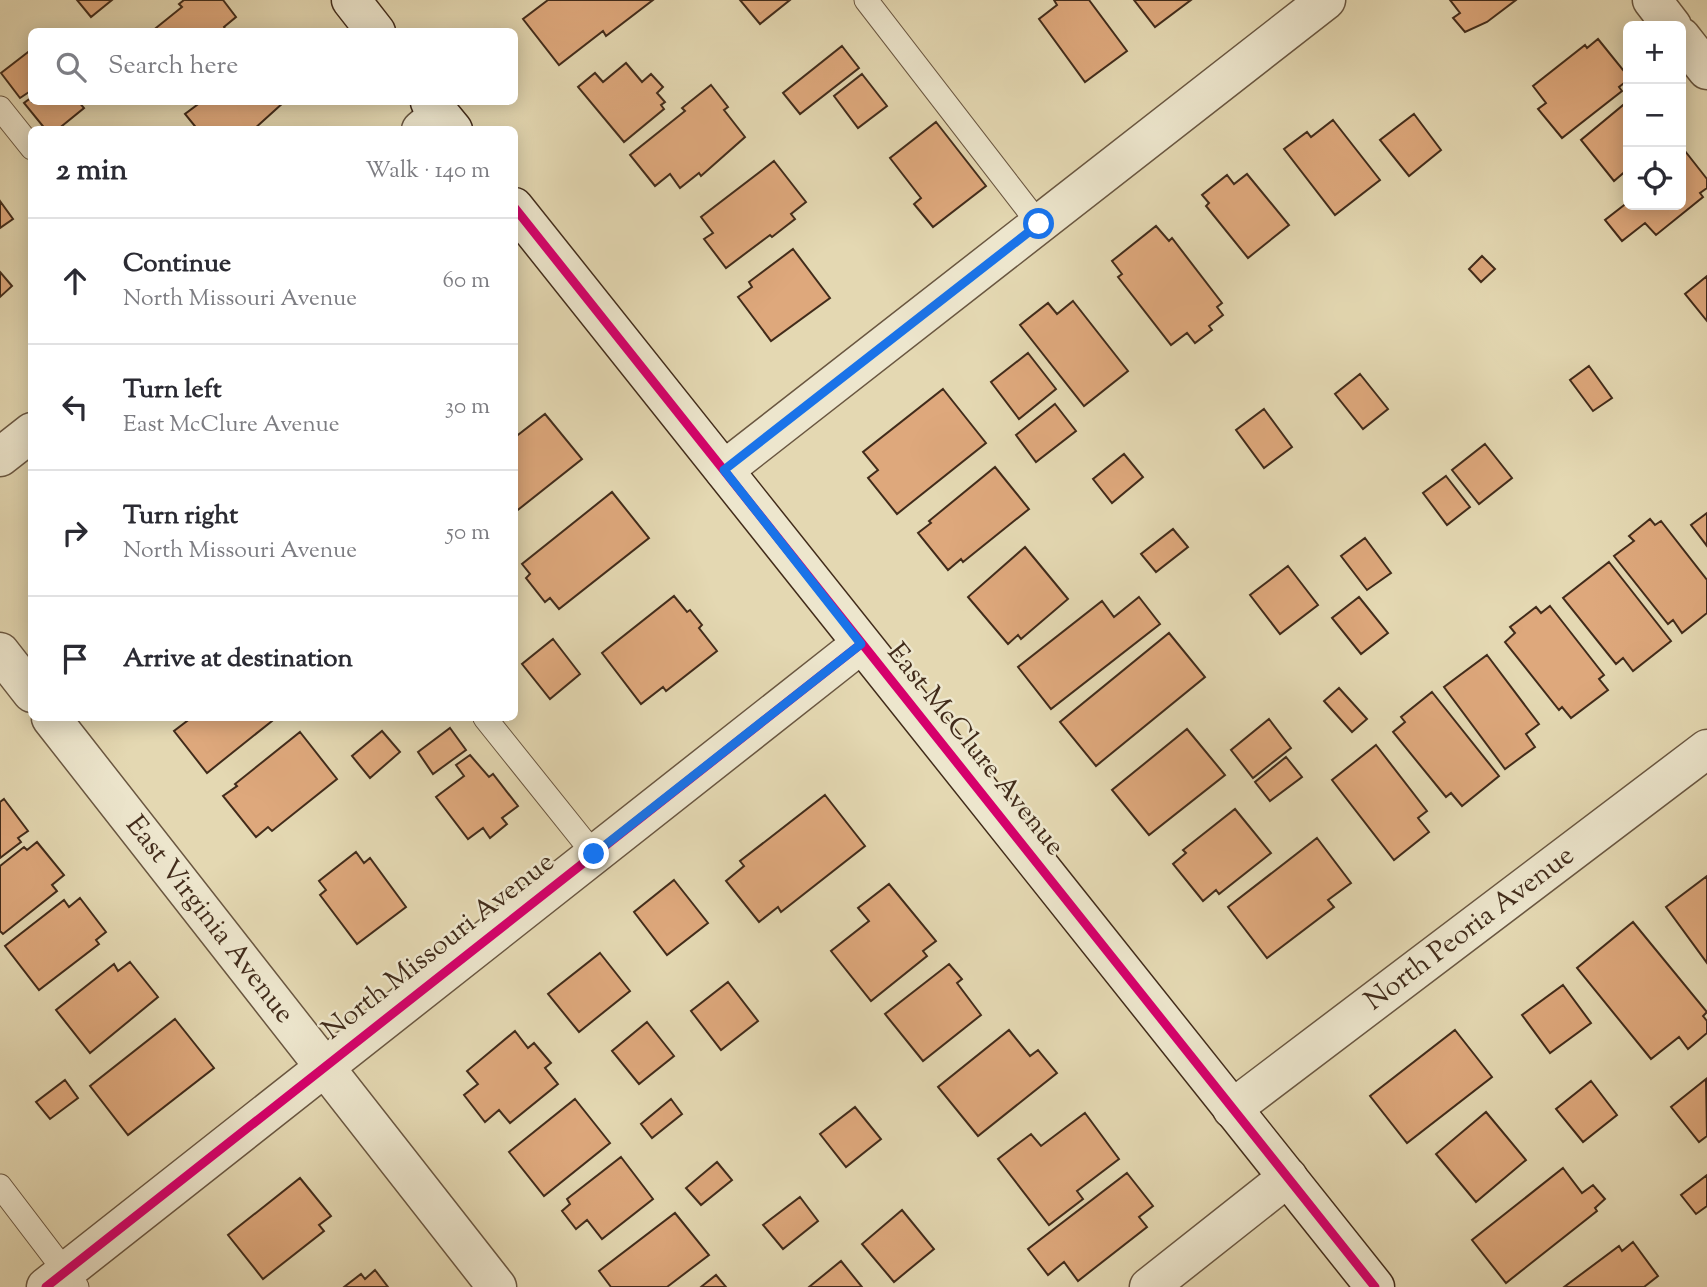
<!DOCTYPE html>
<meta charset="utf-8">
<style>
body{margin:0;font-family:"Sorts Mill Goudy",serif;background:#f2f2f3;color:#2b2b33}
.controls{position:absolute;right:21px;top:21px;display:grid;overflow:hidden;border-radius:10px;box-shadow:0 4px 18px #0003}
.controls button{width:63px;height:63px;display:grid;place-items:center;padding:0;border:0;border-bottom:2px solid #e1e1e2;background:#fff;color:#2b2b33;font:35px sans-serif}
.stop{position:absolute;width:21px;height:21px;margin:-16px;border:5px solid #1a73e8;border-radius:50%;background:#fff}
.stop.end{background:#1a73e8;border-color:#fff;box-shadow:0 2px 7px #0008}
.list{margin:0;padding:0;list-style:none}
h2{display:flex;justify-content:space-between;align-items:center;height:91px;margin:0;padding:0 28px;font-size:30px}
h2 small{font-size:23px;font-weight:400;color:#7c7c81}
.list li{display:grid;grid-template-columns:46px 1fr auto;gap:21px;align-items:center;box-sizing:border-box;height:126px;padding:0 28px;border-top:2px solid #e1e1e2}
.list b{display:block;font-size:26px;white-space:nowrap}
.list p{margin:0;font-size:23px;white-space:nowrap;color:#7c7c81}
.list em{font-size:23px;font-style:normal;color:#7c7c81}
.icon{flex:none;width:38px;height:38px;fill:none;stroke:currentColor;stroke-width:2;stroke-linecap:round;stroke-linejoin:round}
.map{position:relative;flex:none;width:1707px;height:1287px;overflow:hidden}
.search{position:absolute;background:#fff;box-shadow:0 4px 18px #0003;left:28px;top:28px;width:490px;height:77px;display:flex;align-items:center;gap:18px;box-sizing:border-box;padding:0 24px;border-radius:10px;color:#7c7c81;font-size:26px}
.panel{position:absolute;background:#fff;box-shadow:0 4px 18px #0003;left:28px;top:126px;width:490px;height:595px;border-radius:10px}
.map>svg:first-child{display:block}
</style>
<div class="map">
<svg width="1707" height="1287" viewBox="0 0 1707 1287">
<rect width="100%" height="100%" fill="#e4d8b2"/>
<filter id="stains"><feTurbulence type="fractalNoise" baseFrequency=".00286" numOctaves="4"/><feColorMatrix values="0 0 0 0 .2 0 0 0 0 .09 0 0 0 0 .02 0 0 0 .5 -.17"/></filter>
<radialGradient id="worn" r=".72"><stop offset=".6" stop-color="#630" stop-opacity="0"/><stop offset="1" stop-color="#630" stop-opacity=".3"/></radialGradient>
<path fill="#dea87c" stroke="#422c1b" stroke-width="2" d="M77 0H112L91 17Z
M184 0H223L236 17 224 27 227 32H151L182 7 179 4Z
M548 0H653L606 36 603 31 559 65 523 19Z
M740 0H790L760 24Z
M1054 0H1089L1127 51 1085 82 1039 19 1057 5Z
M1134 0H1191L1155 27Z
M1450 0H1516L1487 22 1465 32 1453 18 1460 13Z
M1598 39 1628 76V80L1619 87 1622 91 1562 138 1538 109 1546 103 1533 86 1585 45 1587 48Z
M842 46 859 68 800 114 783 93Z
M32 49V90L20 98 1 73Z
M626 63 642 82 651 74 663 87 657 93 665 102 661 105 664 109 624 142 578 87 595 73 603 82Z
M862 74 887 106 858 128 834 96Z
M711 85 728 107 724 110 745 137 701 176 699 173 680 188 670 174 655 186 630 155 685 111 682 108Z
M32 97V102H79L84 108 57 130H46L24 103Z
M1628 101V169L1614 181 1581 140Z
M201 102H284L253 130H198L185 114Z
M1414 114 1441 150 1409 176 1380 140Z
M1333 120 1380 180 1335 215 1284 149 1307 132 1311 137Z
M936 122 986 186 933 227 914 204 921 198 890 158Z
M1685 151 1707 179V188L1700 193 1703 197 1656 235 1645 223 1622 241 1605 220 1628 202V205H1681V154Z
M774 161 806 202 791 214 795 219 772 237 770 235 726 268 704 239 713 233 701 217Z
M1247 174 1289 225 1248 258 1206 206 1209 203 1202 195 1227 175 1234 184Z
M0 201 13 219 0 228Z
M1156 226 1169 241 1172 238 1222 303 1217 307 1223 315 1209 326 1212 330 1195 343 1187 333 1171 345 1118 277 1122 274 1112 261Z
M793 249 830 298 771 341 738 297 752 287 749 282Z
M1482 256 1495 269 1481 282 1469 269Z
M0 272 12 286 0 297Z
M1707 276V321L1685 294Z
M1073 301 1128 371 1084 406 1020 325 1048 303 1057 314Z
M1028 353 1056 389 1019 419 991 382Z
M1589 366 1612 398 1593 411 1570 380Z
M1360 374 1388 409 1363 429 1335 394Z
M943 389 986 443 897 514 868 478 878 470 863 452Z
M1055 404 1076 431 1036 462 1016 435Z
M1264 409 1292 447 1264 468 1236 430Z
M545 414 582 459 514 513V438Z
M1485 444 1512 478 1479 504 1452 470Z
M1124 454 1143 477 1112 503 1093 479Z
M995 467 1029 509 963 562 961 559 948 570 918 533 931 523 929 521Z
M1446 476 1470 507 1447 525 1423 493Z
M612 492 649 538 559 609 550 598 545 602 526 578 530 574 522 564Z
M1707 513V546L1691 525Z
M1650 519 1655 525 1661 521 1707 580V613L1682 633 1673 620 1668 624 1614 556 1634 541 1629 536Z
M1173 529 1188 547 1156 572 1141 554Z
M1365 538 1391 573 1367 590 1341 556Z
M1025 547 1068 599 1021 639 1018 635 1008 644 968 597Z
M1609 562 1671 641 1633 671 1623 658 1616 664 1563 598Z
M1288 566 1318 605 1280 634 1250 595Z
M674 596 687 612 690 610 702 625 699 628 717 651 666 691 663 687 641 704 602 653Z
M1139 597 1160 624 1051 709 1018 667 1102 601 1114 617Z
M1359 597 1388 633 1361 654 1332 618Z
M1550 606 1604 675 1599 679 1608 690 1571 718 1562 707 1559 710 1505 642 1515 633 1510 627 1536 607 1541 613Z
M1169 633 1205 677 1096 766 1060 722Z
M553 639 580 674 550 699 522 664Z
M1487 655 1539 724 1526 734 1535 747 1505 769 1444 687Z
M1339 688 1367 719 1352 732 1324 701Z
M1432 692 1499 776 1462 806 1451 793 1446 797 1393 732 1405 722 1401 717Z
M191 718H270L272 721 207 773 174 731Z
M1269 719 1291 748 1253 778 1231 750Z
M450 728 466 750 433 774 418 752Z
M1187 729 1225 775 1149 835 1112 790Z
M382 731 400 752 370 778 352 756Z
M300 732 337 779 272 831 268 827 256 837 223 796 237 786 235 784Z
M1376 745 1427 811 1418 818 1429 832 1394 860 1332 780Z
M470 755 489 777 493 774 518 806 502 818 507 824 490 838 483 828 468 839 436 797 464 776 456 765Z
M1286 757 1302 777 1270 801 1255 782Z
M825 795 865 846 781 912 778 907 759 922 726 881 744 866 740 861Z
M4 799 28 831 18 838 21 842 0 858V802Z
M1235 809 1271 853 1219 894 1216 890 1203 901 1173 864 1186 853 1183 850Z
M1317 838 1351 883 1328 900 1334 907 1267 958 1228 907Z
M37 842 64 875 52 885 57 891 3 934 0 931V866L24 847 27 850Z
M356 852 364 863 370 858 406 907 357 944 320 895 326 890 319 881Z
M1707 876V963L1666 907Z
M674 880 708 923 667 955 634 912Z
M889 884 936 941 923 951 927 956 871 1001 831 951 869 921 858 908Z
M80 898 106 932 96 940 99 944 39 990 5 946 64 900 69 907Z
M1633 922 1707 1012 1703 1016 1707 1021V1033L1688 1049 1679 1037 1651 1059 1577 968Z
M600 953 630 991 579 1032 548 994Z
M130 962 158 997 90 1053 56 1010 114 964 118 971Z
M949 964 962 979 957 983 981 1015 923 1061 885 1014Z
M728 982 758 1021 721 1050 691 1011Z
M1563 985 1591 1023 1550 1053 1522 1015Z
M175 1019 214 1068 128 1135 90 1086Z
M647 1022 674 1056 639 1084 612 1051Z
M1009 1030 1030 1056 1038 1050 1057 1073 978 1136 938 1087Z
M1455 1030 1492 1077 1407 1143 1370 1096Z
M515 1031 528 1048 534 1043 551 1063 545 1068 558 1084 510 1123 499 1110 485 1122 464 1095 478 1084 467 1071Z
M1706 1079 1707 1136 1699 1142 1671 1107Z
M65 1080 78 1098 50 1119 36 1102Z
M1591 1081 1617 1115 1583 1142 1556 1109Z
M575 1099 610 1143 544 1196 509 1152Z
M671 1099 682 1114 652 1138 641 1124Z
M855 1107 881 1139 846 1167 820 1134Z
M1486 1112 1526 1160 1476 1202 1436 1154Z
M1085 1113 1119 1159 1077 1191 1083 1199 1049 1225 998 1159 1031 1134 1041 1146Z
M621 1157 653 1199 602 1239 587 1220 576 1229 562 1211 570 1204 567 1199Z
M717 1162 732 1180 701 1205 686 1188Z
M1563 1168 1582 1193 1593 1185 1605 1199 1595 1208 1597 1211 1506 1283 1472 1240Z
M1127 1173 1153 1206 1139 1217 1147 1227 1078 1281 1064 1262 1048 1275 1028 1249Z
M1707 1175V1206L1696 1214 1681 1195Z
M300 1178 331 1216 319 1225 324 1231 263 1279 228 1235Z
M800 1197 818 1221 783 1249 763 1225Z
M902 1210 934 1249 894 1282 862 1244Z
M675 1213 709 1255 667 1287H611L599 1271Z
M1633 1242 1658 1276 1644 1287H1564L1619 1246 1622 1251Z
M841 1261 862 1287H809Z
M375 1270 388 1287H344L361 1274 365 1279Z
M716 1275 726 1287H701Z"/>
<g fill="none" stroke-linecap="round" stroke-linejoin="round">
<g stroke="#6a5741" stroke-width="25">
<path id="lane" d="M866 0 1039 224
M0 108 32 148
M485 718 594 854
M0 1186 77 1287"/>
</g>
<g stroke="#6a5741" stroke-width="41">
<path id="street" d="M1652 0 1672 26
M1681 37 1707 70
M421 130 440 114
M0 457 32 432
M724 470 1326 0
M0 652 32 693
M51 718 497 1287
M1232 1109 1707 749
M46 1287 861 644
M1149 1287 1288 1177"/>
</g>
<g stroke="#422c1b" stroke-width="41">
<path id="secondary" d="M351 0 376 32
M430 102 453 130
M514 207 1375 1287"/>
</g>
<use href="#lane" stroke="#ede6cd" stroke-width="23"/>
<use href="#street" stroke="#ede6cd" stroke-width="38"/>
<use href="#secondary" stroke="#ede6cd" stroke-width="38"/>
<g stroke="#ede6cd" stroke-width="13">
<path id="cycleway" d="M514 207 1375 1287
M46 1287 861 644"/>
</g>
<use href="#cycleway" stroke="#d6006c" stroke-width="9"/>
</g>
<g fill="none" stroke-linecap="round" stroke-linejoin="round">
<path stroke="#1a73e8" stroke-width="9" d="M594 854 861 644 724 470 1039 224"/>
</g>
<g text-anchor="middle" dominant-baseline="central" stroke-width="5" stroke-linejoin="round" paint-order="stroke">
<g font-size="28" fill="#422c1b" stroke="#ede6cd">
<text transform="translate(975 750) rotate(51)">East McClure Avenue</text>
<text transform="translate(209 920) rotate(52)">East Virginia Avenue</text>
<text transform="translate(1470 929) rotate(-37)">North Peoria Avenue</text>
<text transform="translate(439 947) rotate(-38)">North Missouri Avenue</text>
</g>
</g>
<rect width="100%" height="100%" filter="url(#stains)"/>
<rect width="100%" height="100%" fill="url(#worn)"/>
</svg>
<div class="controls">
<button>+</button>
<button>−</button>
<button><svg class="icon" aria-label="locate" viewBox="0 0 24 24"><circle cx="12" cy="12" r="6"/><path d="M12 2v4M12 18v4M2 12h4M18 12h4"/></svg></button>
</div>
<div class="stop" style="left:1039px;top:224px"></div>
<div class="stop end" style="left:594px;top:854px"></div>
<div class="search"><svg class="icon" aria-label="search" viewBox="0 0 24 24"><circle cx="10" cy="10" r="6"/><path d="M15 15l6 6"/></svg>Search here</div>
<section class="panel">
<h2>2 min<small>Walk · 140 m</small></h2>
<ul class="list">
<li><svg class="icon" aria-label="ahead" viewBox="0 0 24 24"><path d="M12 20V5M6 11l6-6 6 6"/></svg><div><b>Continue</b><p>North Missouri Avenue</p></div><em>60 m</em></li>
<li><svg class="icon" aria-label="left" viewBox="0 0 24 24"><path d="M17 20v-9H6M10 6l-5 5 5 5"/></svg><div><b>Turn left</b><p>East McClure Avenue</p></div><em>30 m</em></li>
<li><svg class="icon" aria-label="right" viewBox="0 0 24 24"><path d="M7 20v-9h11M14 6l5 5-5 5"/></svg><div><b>Turn right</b><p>North Missouri Avenue</p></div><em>50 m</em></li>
<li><svg class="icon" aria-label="arrive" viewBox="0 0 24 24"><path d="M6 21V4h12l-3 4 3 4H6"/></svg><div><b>Arrive at destination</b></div></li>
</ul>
</section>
</div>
